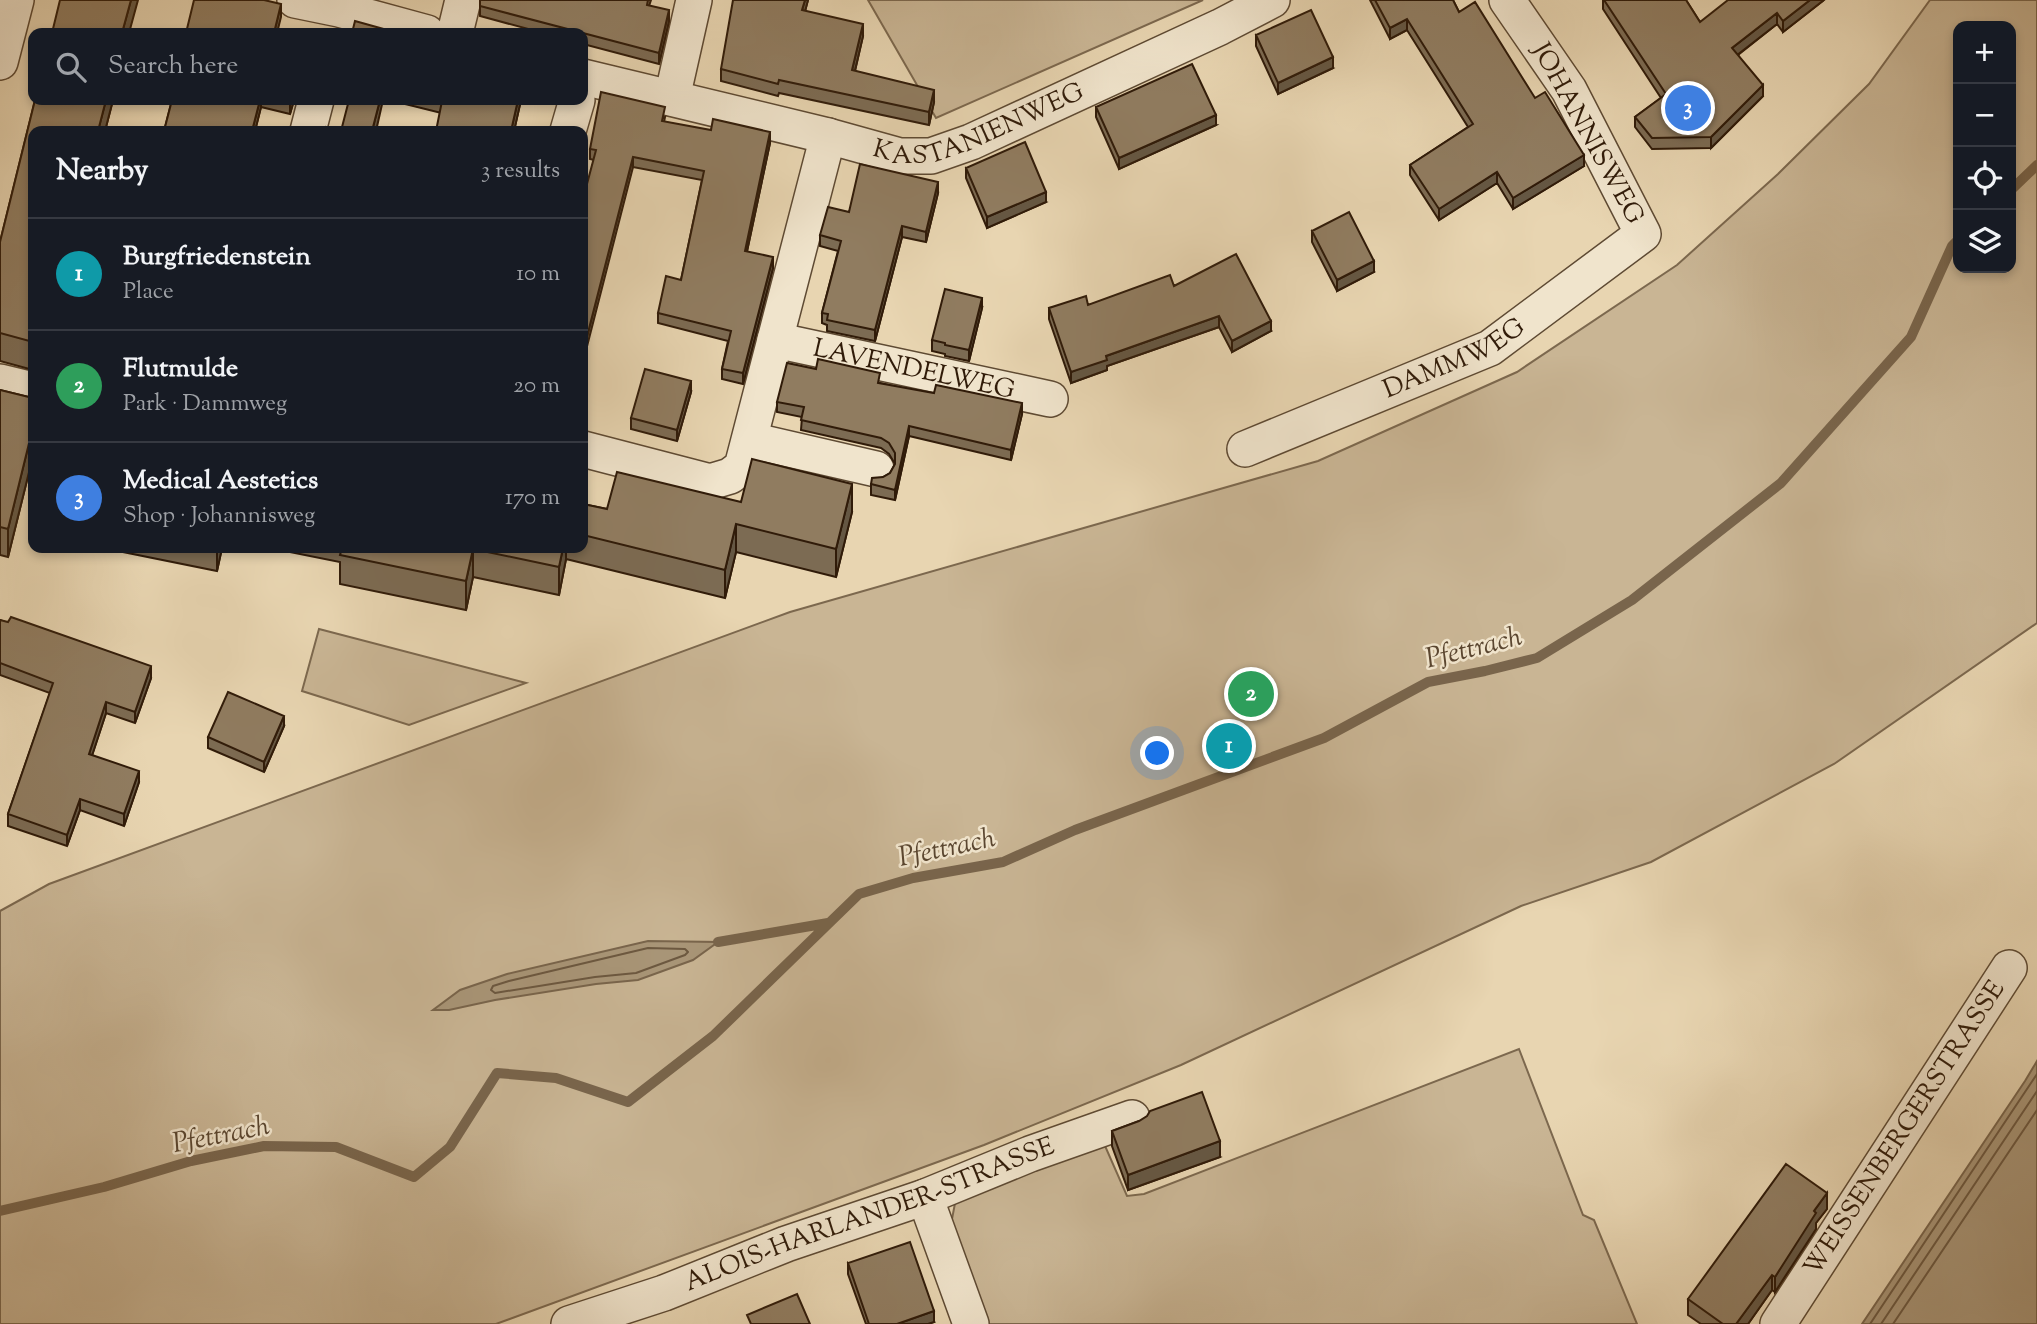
<!DOCTYPE html>
<meta charset="utf-8">
<style>
body{margin:0;font-family:"Sorts Mill Goudy",serif;background:#242831;color:#f1f3f6}
.controls{position:absolute;right:21px;top:21px;display:grid;overflow:hidden;border-radius:14px;box-shadow:0 4px 10px #0003}
.controls button{width:63px;height:63px;display:grid;place-items:center;padding:0;border:0;border-bottom:2px solid #363941;background:#171b24;color:#f1f3f6;font:35px sans-serif}
.you{position:absolute;left:1158px;top:754px;width:24px;height:24px;margin:-18px;border:5px solid #fff;border-radius:50%;background:#1a73e8;box-shadow:0 0 0 10px #1a73e833}
.badge{display:grid;place-items:center;width:46px;height:46px;border-radius:50%;background:#c59692;color:#fff;font-size:23px;font-weight:700}
.pin{position:absolute;translate:-50% -50%;border:4px solid #fff;box-shadow:0 2px 7px #0006}
.list{margin:0;padding:0;list-style:none}
h2{display:flex;justify-content:space-between;align-items:center;height:91px;margin:0;padding:0 28px;font-size:30px}
h2 small{font-size:23px;font-weight:400;color:#9ea1a6}
.list li{display:grid;grid-template-columns:46px 1fr auto;gap:21px;align-items:center;box-sizing:border-box;height:112px;padding:0 28px;border-top:2px solid #363941}
.list b{display:block;font-size:26px;white-space:nowrap}
.list p{margin:0;font-size:23px;white-space:nowrap;color:#9ea1a6}
.list em{font-size:23px;font-style:normal;color:#9ea1a6}
.icon{flex:none;width:38px;height:38px;fill:none;stroke:currentColor;stroke-width:2;stroke-linecap:round;stroke-linejoin:round}
.map{position:relative;flex:none;width:2037px;height:1324px;overflow:hidden}
.search{position:absolute;background:#171b24;box-shadow:0 4px 10px #0003;left:28px;top:28px;width:560px;height:77px;display:flex;align-items:center;gap:18px;box-sizing:border-box;padding:0 24px;border-radius:14px;color:#9ea1a6;font-size:26px}
.panel{position:absolute;background:#171b24;box-shadow:0 4px 10px #0003;left:28px;top:126px;width:560px;height:427px;border-radius:14px}
.map>svg:first-child{display:block}
</style>
<div class="map">
<svg width="2037" height="1324" viewBox="0 0 2037 1324">
<rect width="100%" height="100%" fill="#e8d5b1"/>
<filter id="stains"><feTurbulence type="fractalNoise" baseFrequency=".00286" numOctaves="4"/><feColorMatrix values="0 0 0 0 .2 0 0 0 0 .09 0 0 0 0 .02 0 0 0 .5 -.17"/></filter>
<radialGradient id="worn" r=".72"><stop offset=".6" stop-color="#630" stop-opacity="0"/><stop offset="1" stop-color="#630" stop-opacity=".3"/></radialGradient>
<path fill="#c9b594" stroke="#7c684e" stroke-width="2" fill-rule="evenodd" d="M868 0H1203L936 118Z
M1930 0H2037V623L1834 764 1651 862 1521 906 1181 1065 984 1145 496 1324H0V911L49 884 790 612 1318 461 1517 372 1677 265 1778 174 1869 84ZM1958 26H2011V268H1958Z
M319 629 526 683 409 725 302 691Z
M1519 1049 1583 1215 1594 1220 1637 1324H985L952 1236V1219L956 1198 1102 1139 1127 1196 1144 1194Z"/>
<path fill="#a99678" stroke="#79654c" stroke-width="2" d="M648 941 718 942 693 960 638 980 596 984 495 1000 449 1010H433L460 990 507 974Z
M2037 1061V1324H1862L2025 1081Z"/>
<g fill="none" stroke-linecap="round" stroke-linejoin="round">
<path stroke="#6c5840" stroke-width="2" d="M648 948 685 949 688 952 685 955 636 973 595 977 495 993 491 990 493 986 509 981Z
M1870 1324 2037 1074
M1881 1324 2037 1091
M1893 1324 2037 1110"/>
<path stroke="#79654c" stroke-width="10" d="M2011 190 2037 165
M718 942 828 923
M0 1211 104 1187 191 1161 264 1146 336 1147 414 1177 450 1147 497 1073 556 1078 628 1102 713 1036 859 894 913 878 1003 862 1075 830 1324 738 1428 682 1485 671 1537 658 1632 600 1781 483 1911 337 1952 246 1958 240"/>
<g stroke="#5e4a33" stroke-width="38">
<g id="minor">
<path d="M295 0 339 9 427 33"/>
<path d="M455 33 463 0"/>
<path d="M0 62 16 0"/>
<path id="s1" d="M583 77 828 136 900 156H931L971 142 1220 27 1272 0"/>
<path d="M672 98 694 0"/>
<path d="M308 131 316 100"/>
<path d="M568 131 577 100"/>
<path id="s2" d="M775 340 1050 399"/>
<path d="M0 382 33 390"/>
<path d="M750 440 876 469"/>
<path d="M583 449 710 482 730 476 742 467 828 136"/>
<path id="s3" d="M1245 449 1490 348 1643 234 1569 90 1507 0"/>
<path d="M925 1197 971 1324"/>
<path id="s4" d="M569 1324 664 1293 786 1244 925 1197 1030 1154 1132 1118"/>
<path id="s5" d="M1778 1324 2009 968"/>
</g>
</g>
<use href="#minor" stroke="#f0e4cc" stroke-width="35"/>
</g>
<path fill="#7c6b53" stroke="#301b09" stroke-width="2" d="M480 0H651L649 6 669 21 659 64 583 44V33H543L480 16Z
M808 0 805 11 863 36 855 71 934 102 929 125 779 93 778 96 721 81V69Z
M1370 0H1453L1459 12 1535 98 1584 166 1513 209 1497 183 1439 220 1410 175V165L1468 127 1407 30 1390 39Z
M1603 0H1686L1700 22 1824 0 1783 32 1777 24 1738 55 1763 96 1711 148 1652 149 1635 127V117L1661 98 1603 9Z
M1256 35 1333 68 1278 94 1256 46Z
M35 100H113L105 131H33V370L0 361V242Z
M172 100H294L290 114 261 107 255 131H164Z
M389 100H521L514 131Z
M1096 107 1216 125 1119 169 1096 117Z
M665 117 664 122 770 143 747 251 773 268 743 384 722 379V369L728 341 658 323V313L681 280 702 180 633 167 584 199 594 160 590 159V149Z
M966 168 1046 202 987 228 966 178Z
M938 193 926 242 902 237 875 341 827 331V325L822 323V313L838 251 820 246V235L849 212Z
M1312 231 1374 272 1337 291 1312 242Z
M1174 286 1271 331 1232 352 1219 327 1107 366V370L1071 383 1049 319V308L1088 305Z
M982 308 969 361 945 356V354L932 351V340Z
M880 383 1022 414 1011 460 909 436 895 500 871 495V484L890 473 895 464 889 454 881 448 801 430 802 417 777 412V402Z
M0 390 33 398V456L8 557 0 555Z
M691 392 677 441 631 429V418Z
M741 502 852 512 836 577 736 552 725 598 566 559 559 595 473 577 466 610 340 584V562L270 548H583V504L607 509Z
M103 548H222L217 571Z
M0 620 151 678 135 723 106 713 92 755 139 782 124 826 80 810 67 846 8 826V814L50 693 0 675Z
M284 726 264 772 208 748V737Z
M1139 1121 1220 1157 1128 1190 1112 1146V1131Z
M1827 1209 1816 1223V1229L1775 1292 1772 1290 1748 1324H1701L1688 1315V1299Z
M848 1263 934 1322 928 1324H866L848 1274Z"/>
<path fill="#655743" stroke="#301b09" stroke-width="2" d="M131 0H138L129 33H122Z
M805 0H808L802 23V10Z
M1810 0H1824L1783 32V21Z
M281 4V17L277 33H274Z
M669 10V21L659 64V53Z
M1777 13V24L1732 59V48Z
M1407 19V30L1390 39V28Z
M863 24V36L852 83V70Z
M1333 57V68L1278 94V83Z
M1763 85V96L1711 148V137Z
M934 90V102L929 125V112Z
M106 100H113L105 131H98Z
M260 100H261V107L255 131H252Z
M291 100H294L290 114V101Z
M380 100H383L376 131H372Z
M518 100H521L514 131H511Z
M1216 115V125L1119 169V158Z
M770 132V143L745 261V251Z
M1584 155V166L1513 209V198Z
M633 157V167L583 362V352Z
M1497 172V183L1439 220V209Z
M938 182V193L926 242V232Z
M1046 192V202L987 228V217Z
M902 226V237L875 341V330Z
M773 257V268L743 384V373Z
M1374 261V272L1337 291V280Z
M982 298V308L969 361V350Z
M1219 316V327L1107 366V370L1071 383V372L1106 356Z
M1271 321V331L1232 352V341Z
M691 381V392L677 441V430Z
M1022 403V414L1011 460V450Z
M909 426V436L895 500V490Z
M33 427V456L8 557V529Z
M852 484V512L836 577V549Z
M736 524V552L725 598V570Z
M217 548H222L217 571Z
M563 548H566V559L559 595V567Z
M473 549V577L466 610V581Z
M151 666V678L135 723V712Z
M106 702V713L89 765V754Z
M284 716V726L264 772V762Z
M139 771V782L124 826V814Z
M80 799V810L67 846V835Z
M1220 1141V1157L1128 1190V1175Z
M1827 1193V1209L1816 1223V1229L1775 1292V1277L1814 1211Z
M1772 1275V1290L1748 1324H1736Z
M934 1311V1322L928 1324H897Z"/>
<path fill="#907c60" stroke="#301b09" stroke-width="2" d="M60 0H131L122 33H52Z
M194 0H264L281 4 274 33H186Z
M480 0H648L647 5 669 10 659 53 480 6Z
M733 0H805L802 10 863 24 852 70 934 90 929 112 779 80 778 84 721 69Z
M1375 0H1453L1459 12 1475 2 1535 98 1545 92 1584 155 1513 198 1497 172 1439 209 1410 165 1473 124 1407 19 1390 28Z
M1604 0H1686L1700 22 1728 0H1810L1783 21 1777 13 1732 48 1763 85 1711 137 1652 138 1635 117 1666 94Z
M1311 10 1333 57 1278 83 1256 35Z
M355 21 398 33H352Z
M1192 64 1216 115 1119 158 1096 107Z
M601 92 665 107 662 121 711 130 713 119 770 132 745 251 773 257 743 373 722 369 731 331 658 313 666 276 681 280 704 171 633 157 583 352V199L596 150 590 149Z
M35 100H106L98 131H33V342L0 333V242Z
M172 100H260L252 131H164Z
M349 100H380L372 131H324L326 127 341 131Z
M437 100H518L511 131H436L442 101Z
M1025 142 1046 192 987 217 966 168Z
M860 164 938 182 926 232 902 226 875 330 827 320 828 314 822 313 841 241 820 235 828 207 849 212Z
M1349 212 1374 261 1337 280 1312 231Z
M1236 254 1271 321 1232 341 1219 316 1106 356 1107 360 1071 372 1049 308 1086 296 1088 305 1170 275 1174 286Z
M945 289 982 298 969 350 945 345V343L932 340Z
M818 359 880 373 878 383 934 393 936 385 1022 403 1011 450 909 426 895 490 871 484 872 478 883 477 890 473 895 464V453L889 443 881 438 801 420 804 407 777 402 787 363 816 369Z
M645 369 691 381 677 430 631 418Z
M0 390 33 398V427L8 529 0 527Z
M752 459 852 484 836 549 736 524 725 570 583 535V504L607 509 617 472 741 502Z
M342 548H563L559 567 473 549 466 581 340 555Z
M11 617 151 666 135 712 106 702 89 754 139 771 124 814 80 799 67 835 8 814 53 683 0 663V620L8 622Z
M228 692 284 716 264 762 208 737Z
M1202 1092 1220 1141 1128 1175 1112 1131 1139 1121 1147 1116 1150 1111Z
M1786 1164 1827 1193 1814 1211 1816 1213 1775 1277 1772 1275 1736 1324H1723L1688 1299Z
M910 1242 934 1311 897 1324H869L848 1263Z
M797 1294 810 1324H751L747 1315Z"/>
<g text-anchor="middle" dominant-baseline="central" stroke-width="5" stroke-linejoin="round" paint-order="stroke">
<g font-size="26" fill="#301b09" stroke="#f0e4cc">
<text stroke="none"><textPath href="#s1" startOffset="411">KASTANIENWEG</textPath></text>
<text transform="translate(1587 134) rotate(61)">JOHANNISWEG</text>
<text stroke="none"><textPath href="#s3" startOffset="228">DAMMWEG</textPath></text>
<text stroke="none"><textPath href="#s2" startOffset="142">LAVENDELWEG</textPath></text>
<text stroke="none"><textPath href="#s5" startOffset="233">WEISSENBERGERSTRASSE</textPath></text>
<text stroke="none"><textPath href="#s4" startOffset="320">ALOIS-HARLANDER-STRASSE</textPath></text>
</g>
<g font-size="28" font-style="italic" fill="#5a4630" stroke="#f0e4cc">
<text transform="translate(1474 649) rotate(-14)">Pfettrach</text>
<text transform="translate(947 849) rotate(-12)">Pfettrach</text>
<text transform="translate(221 1136) rotate(-11)">Pfettrach</text>
</g>
</g>
<rect width="100%" height="100%" filter="url(#stains)"/>
<rect width="100%" height="100%" fill="url(#worn)"/>
</svg>
<div class="controls">
<button>+</button>
<button>−</button>
<button><svg class="icon" aria-label="locate" viewBox="0 0 24 24"><circle cx="12" cy="12" r="6"/><path d="M12 2v4M12 18v4M2 12h4M18 12h4"/></svg></button>
<button><svg class="icon" aria-label="layers" viewBox="0 0 24 24"><path d="M12 4l9 5-9 5-9-5zM3 14l9 5 9-5"/></svg></button>
</div>
<div class="you"></div>
<div class="pin badge" style="left:1229px;top:746px;background:#0f9aa8">1</div>
<div class="pin badge" style="left:1251px;top:694px;background:#2e9e5b">2</div>
<div class="pin badge" style="left:1688px;top:108px;background:#3f7fe0">3</div>
<div class="search"><svg class="icon" aria-label="search" viewBox="0 0 24 24"><circle cx="10" cy="10" r="6"/><path d="M15 15l6 6"/></svg>Search here</div>
<section class="panel">
<h2>Nearby<small>3 results</small></h2>
<ul class="list">
<li><span class="badge" style="background:#0f9aa8">1</span><div><b>Burgfriedenstein</b><p>Place</p></div><em>10 m</em></li>
<li><span class="badge" style="background:#2e9e5b">2</span><div><b>Flutmulde</b><p>Park · Dammweg</p></div><em>20 m</em></li>
<li><span class="badge" style="background:#3f7fe0">3</span><div><b>Medical Aestetics</b><p>Shop · Johannisweg</p></div><em>170 m</em></li>
</ul>
</section>
</div>
